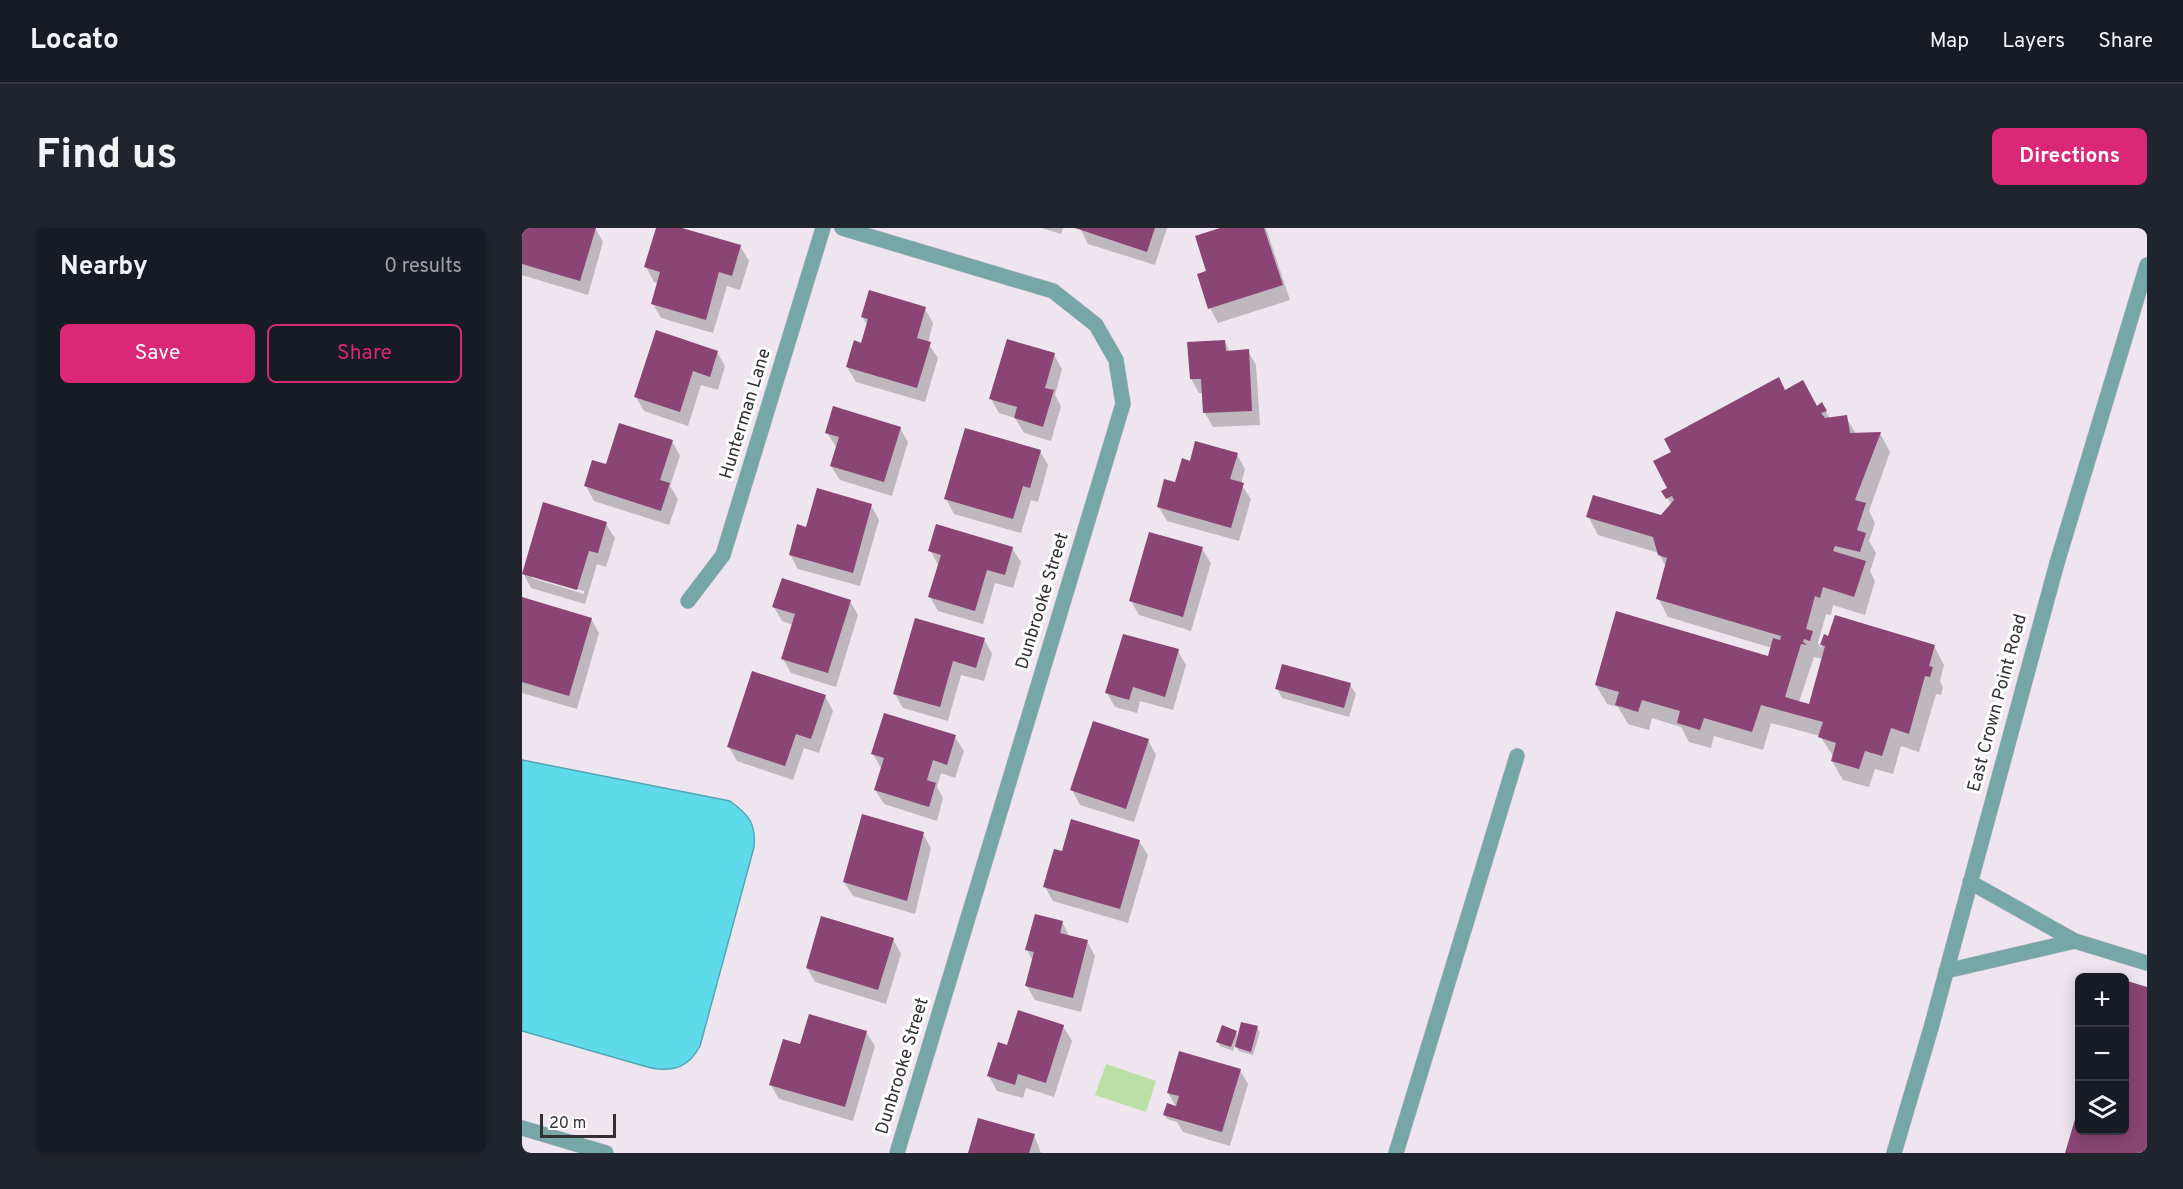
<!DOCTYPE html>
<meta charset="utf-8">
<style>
body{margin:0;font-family:Overpass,sans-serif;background:#20242c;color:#f1f3f6}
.controls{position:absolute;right:18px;bottom:18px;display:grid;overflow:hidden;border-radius:9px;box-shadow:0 3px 15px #0003}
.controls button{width:54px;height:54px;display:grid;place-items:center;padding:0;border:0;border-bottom:2px solid #363941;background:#171b24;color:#f1f3f6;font:30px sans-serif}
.scale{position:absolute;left:18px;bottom:15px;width:76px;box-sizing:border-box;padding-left:6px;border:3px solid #333033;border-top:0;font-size:16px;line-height:21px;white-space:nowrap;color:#333033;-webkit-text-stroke:4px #fff;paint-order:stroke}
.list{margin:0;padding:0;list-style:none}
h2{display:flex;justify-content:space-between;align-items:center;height:78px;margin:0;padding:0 24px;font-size:26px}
h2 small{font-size:20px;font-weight:400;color:#9ea1a6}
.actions{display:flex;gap:12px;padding:18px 24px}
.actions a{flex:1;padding:14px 0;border:2px solid #db2777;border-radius:9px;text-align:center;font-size:21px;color:#db2777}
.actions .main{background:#db2777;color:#fff}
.icon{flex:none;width:33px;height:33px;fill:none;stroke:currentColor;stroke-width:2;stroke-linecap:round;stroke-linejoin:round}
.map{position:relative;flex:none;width:1625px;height:925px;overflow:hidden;border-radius:9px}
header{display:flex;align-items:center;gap:36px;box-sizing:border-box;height:84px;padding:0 30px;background:#171b24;border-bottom:2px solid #363941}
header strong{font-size:28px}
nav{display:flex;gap:33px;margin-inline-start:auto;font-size:21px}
.intro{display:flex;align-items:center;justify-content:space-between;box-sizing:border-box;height:144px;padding:0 36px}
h1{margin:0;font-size:42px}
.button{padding:15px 27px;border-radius:9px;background:#db2777;color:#fff;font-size:21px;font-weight:700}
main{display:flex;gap:36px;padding:0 36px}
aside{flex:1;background:#171b24;border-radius:9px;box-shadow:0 3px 15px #0003}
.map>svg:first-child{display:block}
</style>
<header>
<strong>Locato</strong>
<nav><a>Map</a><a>Layers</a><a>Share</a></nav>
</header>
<div class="intro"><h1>Find us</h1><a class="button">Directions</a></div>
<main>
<aside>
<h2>Nearby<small>0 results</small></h2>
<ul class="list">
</ul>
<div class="actions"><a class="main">Save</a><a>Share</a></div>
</aside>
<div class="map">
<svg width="1625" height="925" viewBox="0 0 1625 925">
<rect width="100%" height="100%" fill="#eee5ee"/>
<path fill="#bae0a8" d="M584 836 634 853 624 884 573 867Z"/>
<path fill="#5edaeb" stroke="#51a7b4" stroke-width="1.5" d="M0 532 208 573C227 587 234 595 232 619L178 818C167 839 152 844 129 840L0 803Z"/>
<path fill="#0003" fill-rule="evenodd" d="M1 0H73L81 14 66 67 0 47Z
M135 0H155L218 18 227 33 218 62 205 58 191 105 139 90 131 76 137 55 132 54 124 39Z
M520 0H541L539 6Z
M558 0H645L633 37 566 16Z
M700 0H744L768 72 696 95 688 80 686 44Z
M403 81 411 95 406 115 416 130 403 174 334 154 325 139 340 117 346 98 340 89Z
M703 114 708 124 726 123 734 137 738 197 691 199 683 185 681 165H677L669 151Z
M195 124 203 138 196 162 179 157 166 198 122 183 114 169Z
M532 127 540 141 533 167 539 178 529 213 502 205 493 190 477 185 469 171Z
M1263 164 1295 179 1300 176 1308 191 1324 189 1334 206 1358 205 1368 224 1347 283 1353 295 1347 313 1354 325 1348 343 1353 353 1343 387 1311 377 1309 387 1304 386 1296 415 1299 420 1303 408 1412 418 1422 437 1418 453 1421 459 1419 467 1414 466 1397 524 1379 518 1371 546 1353 541 1347 559 1321 552 1310 533 1311 528 1298 508 1249 495 1241 522 1192 508 1189 520 1167 514 1159 499 1130 490 1127 502 1106 496 1096 479 1085 476 1074 457 1247 429 1250 420 1146 389 1136 370 1144 339 1137 325 1076 307 1066 288 1139 289 1150 278 1142 263ZM1292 429 1301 431 1288 477 1277 474Z
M378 200 386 214 370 268 318 252 309 238 315 220 305 205Z
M150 213 158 228 148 258 156 271 147 297 72 273 64 258 85 238Z
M518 223 526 237 516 274 509 272 499 305 432 286 424 271Z
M715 227 723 241 719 256 729 271 717 313 645 293 636 278 669 234Z
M349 277 357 292 338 358 276 341 268 326 285 301Z
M84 296 93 310 84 339 75 336 63 376 9 360 1 345ZM10 347 62 363V366L10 350Z
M490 320 499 334 491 360 473 355 461 396 416 383 408 369 416 337 408 322Z
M680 321 689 335 669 403 617 387 609 373Z
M0 371 69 391 77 405 55 481 0 465Z
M328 373 336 387 314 459 269 445 261 431 271 397 260 393 252 379Z
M462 411 470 426 462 453 439 447 426 493 381 480 373 466Z
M656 423 664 437 651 482 618 473 615 485 593 479 585 465Z
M828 457 834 466 827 489 760 470 755 461Z
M303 468 311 483 297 525 282 520 271 552 215 533 207 519Z
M433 509 442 523 433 550 419 545 415 559 421 570 415 593 362 576 353 562 359 540 351 526Z
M626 512 634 527 612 594 558 577 550 562Z
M401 606 409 620 393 686 331 668 322 654Z
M617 613 626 627 606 695 531 673 523 659Z
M540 694 548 709 565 713 573 728 559 784 513 772 505 758 511 733 505 722Z
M371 711 379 726 364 776 293 754 285 740Z
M541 798 550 813 532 869 504 860 501 870 475 863 467 848 486 819Z
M735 800 738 804 731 827 717 823 713 817 711 823 698 818 696 814 714 805 717 810Z
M344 804 353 818 331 893 257 871 249 857Z
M718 842 726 856 708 918 661 904 655 894 645 891 643 887 655 880 646 865Z
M512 907 519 925H448Z"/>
<path fill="#8a4574" d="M0 0H74L58 53 0 36Z
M134 0H160L219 17 210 48 197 44 184 92 129 76 138 44 122 39Z
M553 0H633L625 24Z
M698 0H742L761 57 686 81 675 46 684 43 673 8Z
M347 62 404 79 395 110 409 114 395 160 324 139 332 112 339 115 346 91 339 89Z
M134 102 196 123 188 149 171 143 158 184 112 169Z
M485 111 533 125 523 160 532 162 521 199 492 190 495 179 467 171Z
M703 112 704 123 727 121 730 183 681 185 679 151H668L665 114Z
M1257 149 1263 162 1281 152 1295 178 1300 174 1305 183 1299 185 1303 190 1325 187 1328 205 1359 204 1333 272 1344 275 1335 302 1344 305 1338 324 1313 318 1311 323 1344 333 1332 369 1301 359 1298 370 1293 368 1284 401 1291 403 1288 413 1282 411 1281 414 1285 417 1279 416 1263 469 1287 476 1303 418 1298 417 1302 406 1306 408 1313 387 1413 417 1407 438 1411 439 1408 449 1403 448 1387 506 1369 500 1360 528 1343 523 1337 541 1309 533 1314 515 1296 509 1301 494 1239 477 1230 504 1182 490 1178 502 1155 495 1158 483 1120 472 1116 484 1093 477 1097 464 1073 457 1094 383 1246 428 1251 410 1258 412 1259 408 1134 371 1145 330 1136 327 1131 309 1064 289 1071 267 1139 287 1152 272 1150 268 1144 271 1139 263 1145 260 1131 233 1149 224 1142 211Z
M311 178 379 199 362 254 308 238 317 209 303 205Z
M97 195 151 212 138 252 148 255 139 283 62 258 70 232 84 236Z
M443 200 519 222 508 260 501 258 491 291 422 271Z
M673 213 716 225 708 251 722 255 709 300 635 279 642 251 653 254 660 230 668 233Z
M295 260 350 276 331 345 267 327 275 296 284 299Z
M21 274 85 294 76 325 67 323 55 362 0 346Z
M414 296 491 319 483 347 465 342 453 383 406 369 419 327 406 323Z
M627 304 681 319 661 389 607 373Z
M260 350 329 372 306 445 259 431 273 386 250 379Z
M0 369 70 390 47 468 0 454Z
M393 390 463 410 454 440 431 433 418 479 371 466Z
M601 406 657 421 643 469 611 459 607 472 583 465Z
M760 436 829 455 822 480 753 461Z
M230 443 304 467 289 511 274 506 263 538 205 519Z
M362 485 434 507 425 537 411 532 405 552 414 555 407 579 352 562 362 530 349 526Z
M571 493 627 511 604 581 548 562Z
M340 586 402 604 385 673 321 654Z
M549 591 618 612 598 681 521 659 532 621 540 623Z
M513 686 541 693 538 705 566 712 551 770 503 758 512 724 503 722Z
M299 688 372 710 356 762 284 740Z
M1602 752 1625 759V925H1543L1557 878 1558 902H1602Z
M496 782 542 797 524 855 496 846 493 857 465 848 476 814 485 817Z
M287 786 345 803 323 879 247 857 261 811 278 816Z
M719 794 736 798 729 824 713 819Z
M700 797 715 803 709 819 694 814Z
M657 823 719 841 700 904 641 887 645 875 654 878 657 868 645 865Z
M456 890 513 906 507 925H446Z"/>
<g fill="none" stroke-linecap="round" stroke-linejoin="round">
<g stroke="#c9c1c9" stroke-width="16">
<path id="minor" d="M320 0 531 63 574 97 594 132 601 176 375 925
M166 373 201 327 301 0
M1448 654 1553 713 1625 735
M1424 743 1553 713
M0 900 84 925
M874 925 995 528
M1372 925 1409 800 1535 335 1625 37"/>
</g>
<use href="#minor" stroke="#77a6a8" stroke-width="15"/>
</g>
<g text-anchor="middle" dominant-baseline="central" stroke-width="6" stroke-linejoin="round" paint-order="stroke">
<g font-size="18" fill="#333033" stroke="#fff">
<text transform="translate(224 186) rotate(-73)">Hunterman Lane</text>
<text transform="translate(521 373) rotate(-73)">Dunbrooke Street</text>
<text transform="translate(1476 475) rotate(-75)">East Crown Point Road</text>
<text transform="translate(381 838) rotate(-73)">Dunbrooke Street</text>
</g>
</g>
</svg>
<div class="controls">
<button>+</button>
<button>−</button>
<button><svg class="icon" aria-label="layers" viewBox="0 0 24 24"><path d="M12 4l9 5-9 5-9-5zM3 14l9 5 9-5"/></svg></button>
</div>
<div class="scale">20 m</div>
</div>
</main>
